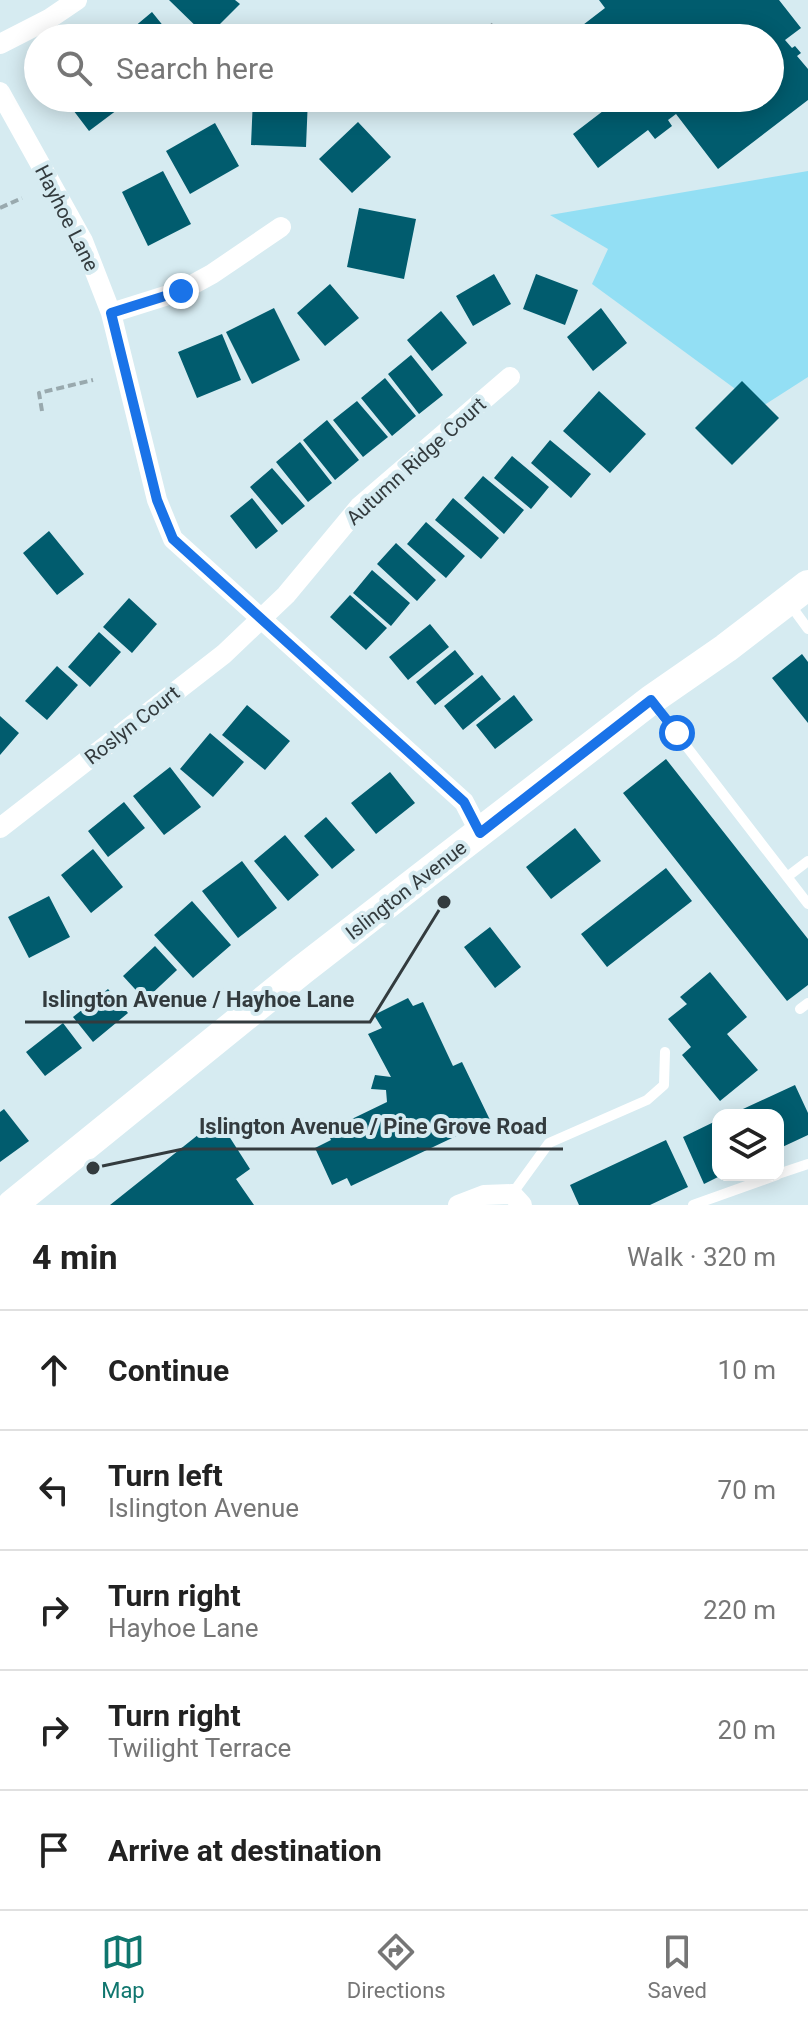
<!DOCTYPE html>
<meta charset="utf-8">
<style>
body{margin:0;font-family:Roboto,sans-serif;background:#f6f6f6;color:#222}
.controls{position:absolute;right:24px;bottom:24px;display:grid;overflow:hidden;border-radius:16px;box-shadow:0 4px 20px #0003}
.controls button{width:72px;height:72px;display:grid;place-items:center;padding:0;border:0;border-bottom:2px solid #e0e0e0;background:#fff;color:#222;font:40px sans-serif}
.stop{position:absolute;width:24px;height:24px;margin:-18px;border:6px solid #1a73e8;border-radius:50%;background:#fff}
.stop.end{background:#1a73e8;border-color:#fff;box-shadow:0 2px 8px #0008}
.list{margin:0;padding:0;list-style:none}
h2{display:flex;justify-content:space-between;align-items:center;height:104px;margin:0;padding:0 32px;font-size:34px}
h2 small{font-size:26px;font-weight:400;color:#767676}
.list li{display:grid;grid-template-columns:52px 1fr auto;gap:24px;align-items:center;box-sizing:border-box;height:120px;padding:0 32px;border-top:2px solid #e0e0e0}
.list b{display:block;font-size:30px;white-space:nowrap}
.list p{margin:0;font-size:26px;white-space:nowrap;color:#767676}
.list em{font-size:26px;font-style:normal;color:#767676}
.icon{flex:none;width:44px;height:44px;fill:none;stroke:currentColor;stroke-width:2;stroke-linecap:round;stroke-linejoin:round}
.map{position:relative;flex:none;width:808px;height:1205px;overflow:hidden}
.search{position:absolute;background:#fff;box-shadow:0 4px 20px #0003;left:24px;right:24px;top:24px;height:88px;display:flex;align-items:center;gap:20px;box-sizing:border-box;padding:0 28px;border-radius:44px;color:#767676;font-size:30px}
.sheet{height:704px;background:#fff}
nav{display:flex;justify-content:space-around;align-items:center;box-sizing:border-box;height:112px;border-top:2px solid #e0e0e0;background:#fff;font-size:22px;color:#767676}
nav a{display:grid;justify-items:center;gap:4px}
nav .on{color:#0f766e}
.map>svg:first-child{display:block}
</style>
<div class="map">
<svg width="808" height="1205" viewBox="0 0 808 1205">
<rect width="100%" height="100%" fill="#d6ebf1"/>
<path fill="#93dff4" d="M808 171V377L755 411 734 388 592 284 608 249 550 215Z"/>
<path fill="#015c6e" d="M169 0H235L240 4 207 37Z
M599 0H779L801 28 785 40 792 48 795 46 801 53 797 56 808 69V100L718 169 676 114 668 120 672 126 655 139 648 130 598 168 573 134 603 111 593 98H770V38H566L605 8Z
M152 12 173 38H121Z
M64 98H127L129 101 89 131Z
M253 98H308L306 147 251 145Z
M358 122 391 157 352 193 319 159Z
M215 123 239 166 190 194 166 151Z
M163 171 191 224 148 246 122 192Z
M359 208 416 219 404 279 347 267Z
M494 274 511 304 473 326 456 296Z
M536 274 578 290 565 325 523 309Z
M330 284 359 318 325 346 297 313Z
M274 308 300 360 252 384 226 332Z
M601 308 627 343 593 371 567 337Z
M441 311 467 343 432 371 407 340Z
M222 334 241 380 197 398 178 352Z
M411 355 443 395 419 414 388 374Z
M385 378 416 416 392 436 361 398Z
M742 381 779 418 732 465 695 428Z
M599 391 646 434 610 473 563 431Z
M357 401 388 437 363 457 333 420Z
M327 420 359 460 335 480 303 440Z
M550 440 591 474 571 498 531 463Z
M300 442 332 483 308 502 276 462Z
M512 456 549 487 531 509 494 478Z
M272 468 305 506 282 525 250 487Z
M483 476 524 510 504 534 464 498Z
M252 498 278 531 256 549 230 516Z
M453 498 499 538 481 559 435 520Z
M426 522 465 556 446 578 407 544Z
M49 531 84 574 57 595 23 553Z
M396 543 436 580 417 601 377 564Z
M372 570 410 603 391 626 353 593Z
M350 595 387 628 366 650 330 617Z
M129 598 157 624 132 653 103 627Z
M430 624 449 647 408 680 389 657Z
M99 632 121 652 90 687 68 667Z
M455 650 474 674 435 705 416 682Z
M802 654 808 662V723L772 678Z
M57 666 78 685 47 720 25 701Z
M482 675 501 699 463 730 444 706Z
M514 695 533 720 495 749 476 725Z
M247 705 290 741 265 770 222 735Z
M0 716 19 733 0 755Z
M210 733 244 762 213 797 180 769Z
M666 759 808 939V985L787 1001 623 793Z
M170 767 201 807 164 835 133 796Z
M390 772 415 803 376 834 351 803Z
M124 802 145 828 108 857 88 831Z
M326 817 355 850 332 869 304 836Z
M575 828 601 861 551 899 526 867Z
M285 835 319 875 288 901 254 861Z
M93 849 123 887 91 913 61 875Z
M242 861 277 908 238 938 202 891Z
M666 868 692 901 607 967 581 934Z
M49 896 70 937 29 958 8 917Z
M192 901 231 945 193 978 154 935Z
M490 927 521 967 495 988 464 947Z
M155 946 177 970 145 1000 123 976Z
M710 972 747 1017 727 1034 758 1070 720 1101 682 1055 691 1047 668 1019 687 1004 680 997Z
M108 989 128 1013 93 1042 73 1017Z
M408 998 413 1006 423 1002 453 1066 462 1062 490 1120 351 1186 347 1178 332 1185 315 1148 331 1140 327 1131 387 1102 386 1090 371 1089 375 1075 391 1077 368 1034 382 1028 374 1015Z
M63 1023 82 1048 45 1076 26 1052Z
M795 1085 808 1113V1135L778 1149V1115H730Z
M4 1109 29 1141 0 1162V1112Z
M218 1119 250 1169 236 1179 254 1205H110Z
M718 1120V1177L704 1184 683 1137Z
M666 1140 688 1187 650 1205H579L570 1185Z"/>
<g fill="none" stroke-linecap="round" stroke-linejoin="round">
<path stroke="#99a9ae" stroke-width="4" stroke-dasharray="8 4" stroke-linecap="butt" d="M483 38 493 24
M433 102 441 98
M0 208 22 198
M42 411 39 393 93 380"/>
<path stroke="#fff" stroke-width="10" d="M789 603 808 629
M653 703 808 904
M787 877 808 861
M800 1009 808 1003
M778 1174 808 1164
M512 1194 549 1143 647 1100 664 1085 665 1052
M693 1205 777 1175"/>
<path stroke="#fff" stroke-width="20" d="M0 44 49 19 77 0
M0 92 83 241 111 313 157 500 173 539 464 802 480 833
M111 313 181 291 212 274 281 227
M0 828 224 654 286 595 360 506 510 377
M458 1205 484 1195 512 1194 522 1205"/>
<path stroke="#fff" stroke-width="30" d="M12 1205 302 970 445 859 651 700 726 648 808 585"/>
</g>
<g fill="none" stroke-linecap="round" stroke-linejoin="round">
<path stroke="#1a73e8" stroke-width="10" d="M181 291 111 313 157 500 173 539 464 802 480 833 651 700 677 733"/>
</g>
<g text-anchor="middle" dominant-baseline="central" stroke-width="8" stroke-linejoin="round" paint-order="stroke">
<g font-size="20" fill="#333b3e" stroke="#d6ebf1">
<text transform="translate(67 218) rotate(63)">Hayhoe Lane</text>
<text transform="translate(416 461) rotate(-42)">Autumn Ridge Court</text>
<text transform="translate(132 725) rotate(-38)">Roslyn Court</text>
<text transform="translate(406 890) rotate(-38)">Islington Avenue</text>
</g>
</g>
<path fill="none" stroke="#333b3e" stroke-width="3" d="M444 902L370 1022H25M93 1168L183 1149H563"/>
<g fill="#333b3e" stroke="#d6ebf1" stroke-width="3">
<circle cx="444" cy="902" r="8"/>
<circle cx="93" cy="1168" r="8"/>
</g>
<g font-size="22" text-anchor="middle" font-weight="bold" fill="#333b3e" stroke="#d6ebf1" stroke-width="8" stroke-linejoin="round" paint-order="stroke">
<text x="198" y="1007">Islington Avenue / Hayhoe Lane</text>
<text x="373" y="1134">Islington Avenue / Pine Grove Road</text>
</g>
</svg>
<div class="controls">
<button><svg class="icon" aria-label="layers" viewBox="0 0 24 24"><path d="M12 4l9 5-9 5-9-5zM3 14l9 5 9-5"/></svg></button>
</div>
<div class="stop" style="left:677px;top:733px"></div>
<div class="stop end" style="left:181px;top:291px"></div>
<div class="search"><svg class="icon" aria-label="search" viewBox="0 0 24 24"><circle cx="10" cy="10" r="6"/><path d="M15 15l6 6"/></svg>Search here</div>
</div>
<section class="sheet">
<h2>4 min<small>Walk · 320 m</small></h2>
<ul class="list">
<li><svg class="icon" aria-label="ahead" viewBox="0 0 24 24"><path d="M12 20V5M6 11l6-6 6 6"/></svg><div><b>Continue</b></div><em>10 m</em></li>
<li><svg class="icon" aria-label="left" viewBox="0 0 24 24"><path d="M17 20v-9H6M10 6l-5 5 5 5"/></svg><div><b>Turn left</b><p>Islington Avenue</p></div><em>70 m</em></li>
<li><svg class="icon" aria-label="right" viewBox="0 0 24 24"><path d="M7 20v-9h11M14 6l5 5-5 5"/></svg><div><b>Turn right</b><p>Hayhoe Lane</p></div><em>220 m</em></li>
<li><svg class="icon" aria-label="right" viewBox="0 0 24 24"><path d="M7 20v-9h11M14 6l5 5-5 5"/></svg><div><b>Turn right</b><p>Twilight Terrace</p></div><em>20 m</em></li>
<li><svg class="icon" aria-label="arrive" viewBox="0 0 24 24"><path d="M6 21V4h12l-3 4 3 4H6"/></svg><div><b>Arrive at destination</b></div></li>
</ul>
</section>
<nav>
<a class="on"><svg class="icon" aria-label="map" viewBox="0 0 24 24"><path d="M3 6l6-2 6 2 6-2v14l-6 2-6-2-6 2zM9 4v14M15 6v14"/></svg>Map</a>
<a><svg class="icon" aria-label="directions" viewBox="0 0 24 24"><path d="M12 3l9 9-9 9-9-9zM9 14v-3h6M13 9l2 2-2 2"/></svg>Directions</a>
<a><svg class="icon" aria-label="saved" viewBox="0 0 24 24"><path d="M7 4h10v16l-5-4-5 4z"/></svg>Saved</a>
</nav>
